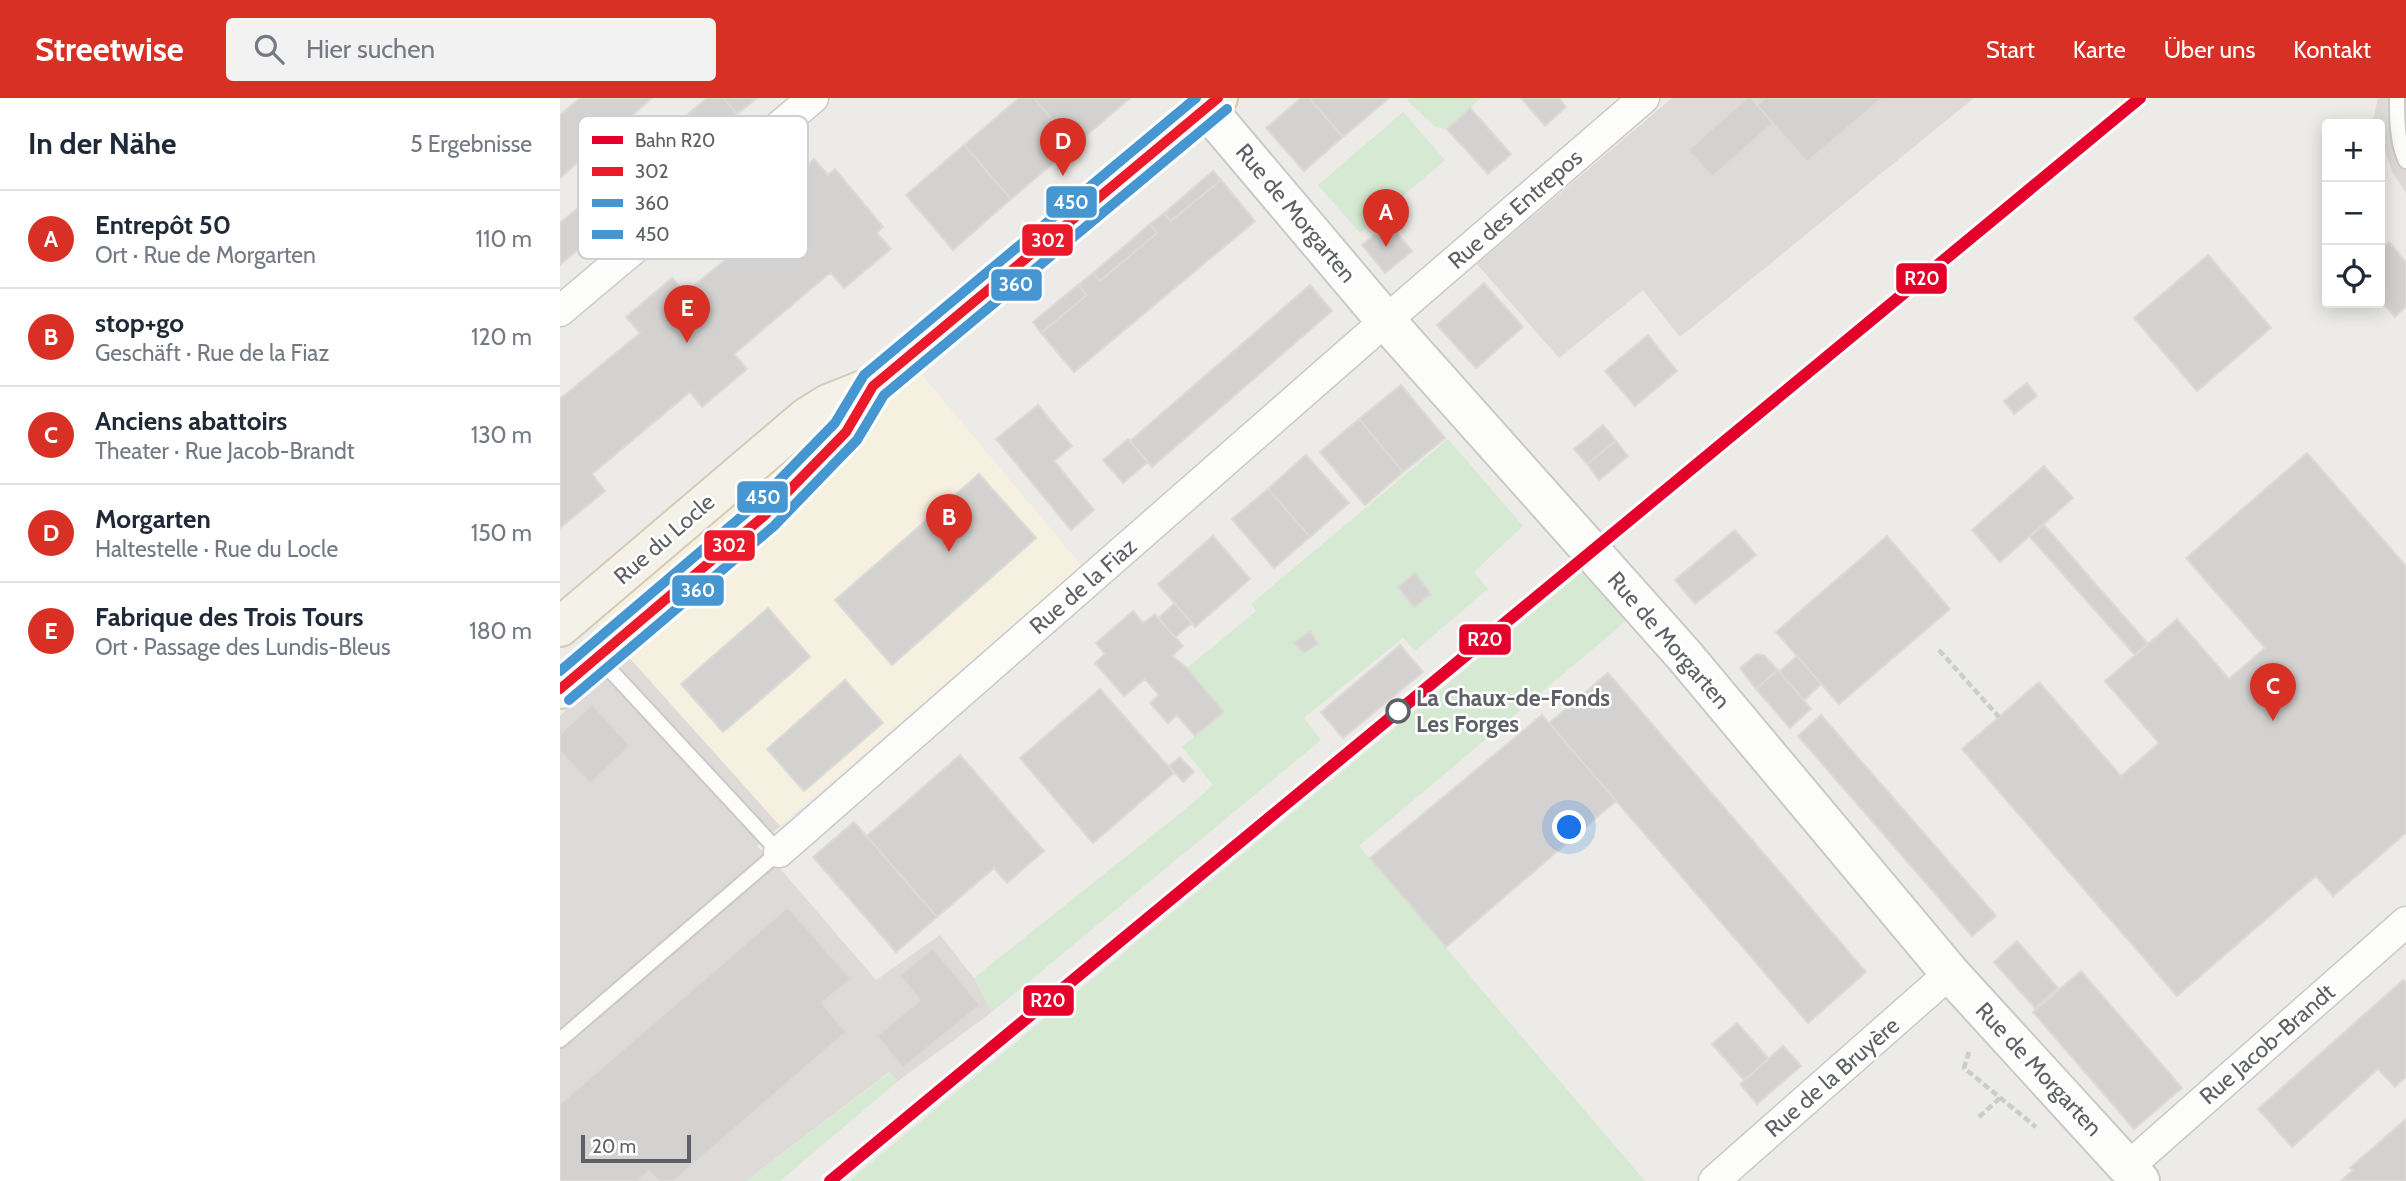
<!DOCTYPE html>
<html lang="de">
<meta charset="utf-8">
<style>
body{margin:0;font-family:Cabin,sans-serif;background:#f2f2f3;color:#1f2937}
.controls{position:absolute;right:21px;top:21px;display:grid;overflow:hidden;border-radius:7px;box-shadow:0 4px 18px #0003}
.controls button{width:63px;height:63px;display:grid;place-items:center;padding:0;border:0;border-bottom:2px solid #e0e1e3;background:#fff;color:#1f2937;font:35px sans-serif}
.scale{position:absolute;left:21px;bottom:18px;width:110px;box-sizing:border-box;padding-left:7px;border:4px solid #5d6165;border-top:0;font-size:19px;line-height:24px;white-space:nowrap;color:#5d6165;-webkit-text-stroke:5px #fff;paint-order:stroke}
.you{position:absolute;left:1010px;top:730px;width:24px;height:24px;margin:-18px;border:5px solid #fff;border-radius:50%;background:#1a73e8;box-shadow:0 0 0 10px #1a73e833}
.badge{display:grid;place-items:center;width:46px;height:46px;border-radius:50%;background:#d93025;color:#fff;font-size:23px;font-weight:700}
.pin{position:absolute;translate:-50% -58px;filter:drop-shadow(0 2px 4px #0008)}
.pin::after{content:'';position:absolute;top:37px;width:24px;height:21px;background:inherit;clip-path:polygon(0 0,100% 0,50% 100%)}
.list{margin:0;padding:0;list-style:none}
h2{display:flex;justify-content:space-between;align-items:center;height:91px;margin:0;padding:0 28px;font-size:30px}
h2 small{font-size:23px;font-weight:400;color:#747a83}
.list li{display:grid;grid-template-columns:46px 1fr auto;gap:21px;align-items:center;box-sizing:border-box;height:98px;padding:0 28px;border-top:2px solid #e0e1e3}
.list b{display:block;font-size:26px;white-space:nowrap}
.list p{margin:0;font-size:23px;white-space:nowrap;color:#747a83}
.list em{font-size:23px;font-style:normal;color:#747a83}
.icon{flex:none;width:38px;height:38px;fill:none;stroke:currentColor;stroke-width:2;stroke-linecap:round;stroke-linejoin:round}
.map{position:relative;flex:none;width:1846px;height:1083px;overflow:hidden}
header{display:flex;align-items:center;gap:42px;box-sizing:border-box;height:98px;padding:0 35px;background:#d93025;color:#fff}
header strong{font-size:33px}
nav{display:flex;gap:38px;margin-inline-start:auto;font-size:24px}
.search{width:490px;height:63px;background:#f2f2f3;display:flex;align-items:center;gap:18px;box-sizing:border-box;padding:0 24px;border-radius:7px;color:#747a83;font-size:26px}
main{display:flex}
aside{flex:1;background:#fff}
.map>svg:first-child{display:block}
</style>
<header>
<strong>Streetwise</strong>
<div class="search"><svg class="icon" aria-label="search" viewBox="0 0 24 24"><circle cx="10" cy="10" r="6"/><path d="M15 15l6 6"/></svg>Hier suchen</div>
<nav><a>Start</a><a>Karte</a><a>Über uns</a><a>Kontakt</a></nav>
</header>
<main>
<aside>
<h2>In der Nähe<small>5 Ergebnisse</small></h2>
<ul class="list">
<li><span class="badge">A</span><div><b>Entrepôt 50</b><p>Ort · Rue de Morgarten</p></div><em>110 m</em></li>
<li><span class="badge">B</span><div><b>stop+go</b><p>Geschäft · Rue de la Fiaz</p></div><em>120 m</em></li>
<li><span class="badge">C</span><div><b>Anciens abattoirs</b><p>Theater · Rue Jacob-Brandt</p></div><em>130 m</em></li>
<li><span class="badge">D</span><div><b>Morgarten</b><p>Haltestelle · Rue du Locle</p></div><em>150 m</em></li>
<li><span class="badge">E</span><div><b>Fabrique des Trois Tours</b><p>Ort · Passage des Lundis-Bleus</p></div><em>180 m</em></li>
</ul>
</aside>
<div class="map">
<svg width="1846" height="1083" viewBox="0 0 1846 1083">
<rect width="100%" height="100%" fill="#edebe7"/>
<path fill="#f6f0e0" d="M338 248 522 468 220 728 34 520Z"/>
<path fill="#dddad7" d="M1112 0H1414L1120 239 1083 192 999 260 917 166Z
M1818 0H1846V95L1833 75 1820 40V26H1815L1813 23Z
M64 554 220 728 197 748 224 775 316 882 380 837 414 880 432 914 338 983 329 974 186 1083H0V618Z"/>
<path fill="#d6e9d2" d="M849 0H921L887 31 875 29 847 2Z
M843 14 885 62 800 135 758 87Z
M888 341 963 428 914 474 928 491 855 553 843 540 744 620 761 642 432 914 414 880 633 705 653 687 622 649 663 614 627 570 696 513 691 506Z
M1031 467 1072 514 1060 528 799 748 1085 1083H289Z
M330 974 338 983 220 1083H186Z"/>
<path fill="#d3d2d0" stroke="#dcdad6" stroke-width="2" d="M20 0H92L0 80V17Z
M147 0H163L177 16 0 167V125Z
M163 0H197L177 16Z
M459 0H474L514 48 451 101 404 47Z
M474 0H570L514 48Z
M741 0H749L783 39 744 73 706 30Z
M749 0H829L783 39Z
M961 0H999L1006 9 985 28Z
M1187 0H1191L1213 25 1152 79 1128 52Z
M1205 0H1322L1247 64 1197 7Z
M910 10 951 56 928 76 887 31Z
M404 47 451 101 393 152 346 97Z
M254 61 268 77 275 71 323 129 317 135 331 151 284 190 271 175 265 179 174 256 187 271 142 309 130 294 32 376 45 393 0 430V301L80 235 66 219 112 180 125 195 223 114 209 98Z
M653 73 661 82 611 123 604 115Z
M661 82 695 123 514 274 481 235 527 197 518 187 533 175 540 183 597 135 590 126 604 115 611 123Z
M829 125 852 153 825 175 802 147Z
M590 126 597 135 540 183 533 175Z
M1829 144 1846 164V209L1835 219 1820 202V152Z
M1648 157 1711 230 1637 293 1574 220Z
M924 185 963 229 916 270 877 227Z
M518 187 527 197 481 235 473 224Z
M750 187 772 213 592 369 570 343Z
M1088 237 1117 273 1075 308 1045 273Z
M1467 285 1477 298 1454 316 1444 303Z
M841 287 885 340 843 374 799 321Z
M478 307 512 348 494 363 534 412 511 432 436 341Z
M799 321 843 374 805 407 760 354Z
M1043 327 1056 343 1027 366 1014 351Z
M568 341 588 364 563 385 543 362Z
M1056 343 1068 358 1039 382 1027 366Z
M1747 355 1846 468V735L1773 798 1756 778 1617 898 1402 651 1479 584 1561 678 1599 645 1545 583 1617 521 1669 581 1705 550 1626 460Z
M746 357 789 405 750 439 708 391Z
M1484 368 1513 400 1440 464 1412 432Z
M419 376 476 440 332 567 275 502Z
M708 391 750 439 714 470 672 421Z
M1484 427 1588 546 1575 557 1470 439Z
M1175 432 1196 457 1135 506 1115 482Z
M653 438 690 481 635 529 598 486Z
M1327 438 1390 511 1279 606 1216 534Z
M855 475 871 496 854 509 838 489Z
M615 505 632 525 615 539 598 520Z
M208 510 250 559 163 634 121 586Z
M573 513 583 525 595 516 623 548 612 558 627 570 664 614 635 638 617 617 608 625 590 605 599 597 585 581 564 598 535 565 545 556 536 545Z
M750 533 758 546 744 555 734 545Z
M840 547 863 574 783 640 761 614Z
M1197 556 1205 558 1218 572 1196 591 1180 570Z
M1237 558 1261 586 1244 602 1219 574Z
M1218 572 1251 611 1230 630 1196 591Z
M1048 575 1306 874 1248 925 989 625Z
M285 582 323 625 244 693 207 651Z
M540 591 614 675 533 745 460 660Z
M32 606 70 648 30 686 0 653V636Z
M982 617 1056 703 886 849 810 760Z
M1261 617 1436 818 1412 838 1238 638Z
M400 657 484 753 447 785 434 770 377 819 307 738Z
M620 659 634 674 623 684 609 668Z
M294 724 377 819 336 854 253 759Z
M228 809 291 881 262 905 286 934 114 1083H98L89 1073 78 1083H0V1006Z
M1457 843 1498 890 1475 910 1434 864Z
M373 850 420 907 343 970 317 938 360 902 340 877Z
M1521 873 1622 990 1574 1031 1473 914Z
M1843 882 1846 885V979L1835 989 1818 971 1732 1049 1698 1011Z
M1177 925 1209 961 1184 982 1152 946Z
M1223 948 1241 968 1197 1006 1180 986Z
M1846 1021V1083H1781L1793 1072 1790 1070Z"/>
<g fill="none" stroke-linecap="round" stroke-linejoin="round">
<g stroke="#c9cac9" stroke-width="18">
<path id="lane" d="M1837 0C1837 21 1837 45 1846 63
M0 942 219 754 39 560"/>
</g>
<g stroke="#c9cac9" stroke-width="33">
<path id="street" d="M0 213 253 0
M219 754 808 238 1084 0
M1568 1069 1846 824
M1154 1083 1390 875"/>
</g>
<g stroke="#c9c9c9" stroke-width="42">
<path id="secondary" d="M646 10 826 223 1123 556 1390 875 1580 1083"/>
</g>
<g stroke="#d5cab5" stroke-width="42">
<path id="primary" d="M0 529 247 319 268 306 313 288
M0 591 204 418 286 334 313 288 658 0"/>
</g>
<path stroke="#c9ceca" stroke-width="4.5" stroke-dasharray="7 3.5" stroke-linecap="butt" d="M1379 552 1439 619
M1409 954 1404 970 1476 1029
M1419 1019 1440 1000"/>
<use href="#lane" stroke="#fcfcfb" stroke-width="14"/>
<use href="#street" stroke="#fcfcfb" stroke-width="30"/>
<use href="#secondary" stroke="#fcfcfb" stroke-width="38"/>
<use href="#primary" stroke="#f3f1e8" stroke-width="38"/>
<g stroke="#fff" stroke-width="16">
<path id="bus-1" d="M0 591 204 418 286 334 313 288 658 0"/>
</g>
<g stroke="#fff" stroke-width="16">
<path id="bus-2" d="M9 602 214 428 297 342 324 297 667 11"/>
</g>
<g stroke="#fff" stroke-width="16">
<path id="bus-3" d="M0 573 194 408 275 325 304 277 636 0"/>
</g>
<use href="#bus-1" stroke="#ea1a2a" stroke-width="10"/>
<use href="#bus-2" stroke="#4696d2" stroke-width="10"/>
<use href="#bus-3" stroke="#4696d2" stroke-width="10"/>
<g stroke="#fff" stroke-width="18">
<path id="rail-1" d="M270 1083 1580 0"/>
</g>
<use href="#rail-1" stroke="#e4002b" stroke-width="12"/>
</g>
<circle fill="#fff" stroke="#5d6165" stroke-width="3.5" cx="838" cy="613" r="11"/>
<g text-anchor="middle" dominant-baseline="central" stroke-width="5" stroke-linejoin="round" paint-order="stroke">
<g font-size="23" fill="#5d6165" stroke="#fff">
<text transform="translate(955 111) rotate(-41)">Rue des Entrepos</text>
<text transform="translate(736 115) rotate(50)">Rue de Morgarten</text>
<text transform="translate(104 441) rotate(-41)">Rue du Locle</text>
<text transform="translate(523 488) rotate(-41)">Rue de la Fiaz</text>
<text transform="translate(1109 542) rotate(49)">Rue de Morgarten</text>
<text transform="translate(1707 946) rotate(-41)">Rue Jacob-Brandt</text>
<text transform="translate(1479 971) rotate(47)">Rue de Morgarten</text>
<text transform="translate(1272 979) rotate(-41)">Rue de la Bruyère</text>
</g>
<g font-size="23" font-weight="bold" fill="#5d6165" stroke="#fff" text-anchor="start">
<text x="856" y="600">La Chaux-de-Fonds<tspan x="856" dy="26">Les Forges</tspan></text>
</g>
</g>
<rect x="18" y="18" width="230" height="143" rx="10" fill="#fff" stroke="#ced0d1" stroke-width="2"/>
<rect x="32" y="38" width="31" height="8" fill="#e4002b"/>
<rect x="32" y="69" width="31" height="9" fill="#ea1a2a"/>
<rect x="32" y="101" width="31" height="8" fill="#4696d2"/>
<rect x="32" y="132" width="31" height="9" fill="#4696d2"/>
<g font-size="19" fill="#5d6165">
<text x="75" y="49">Bahn R20</text>
<text x="75" y="80">302</text>
<text x="75" y="112">360</text>
<text x="75" y="143">450</text>
</g>
<g stroke="#fff" stroke-width="2.5">
<rect x="485" y="87" width="53" height="34" rx="7" fill="#4696d2"/>
<rect x="461" y="125" width="53" height="34" rx="7" fill="#ea1a2a"/>
<rect x="1335" y="164" width="53" height="33" rx="7" fill="#e4002b"/>
<rect x="430" y="170" width="53" height="34" rx="7" fill="#4696d2"/>
<rect x="176" y="382" width="53" height="34" rx="7" fill="#4696d2"/>
<rect x="143" y="431" width="53" height="33" rx="7" fill="#ea1a2a"/>
<rect x="111" y="476" width="54" height="33" rx="7" fill="#4696d2"/>
<rect x="898" y="525" width="54" height="33" rx="7" fill="#e4002b"/>
<rect x="462" y="886" width="53" height="33" rx="7" fill="#e4002b"/>
</g>
<g font-size="19" text-anchor="middle" font-weight="bold" fill="#fff">
<text x="511" y="111">450</text>
<text x="488" y="149">302</text>
<text x="1362" y="187">R20</text>
<text x="456" y="193">360</text>
<text x="203" y="406">450</text>
<text x="169" y="454">302</text>
<text x="138" y="499">360</text>
<text x="925" y="548">R20</text>
<text x="488" y="909">R20</text>
</g>
</svg>
<div class="controls">
<button>+</button>
<button>−</button>
<button><svg class="icon" aria-label="locate" viewBox="0 0 24 24"><circle cx="12" cy="12" r="6"/><path d="M12 2v4M12 18v4M2 12h4M18 12h4"/></svg></button>
</div>
<div class="scale">20 m</div>
<div class="you"></div>
<div class="pin badge" style="left:826px;top:149px">A</div>
<div class="pin badge" style="left:389px;top:454px">B</div>
<div class="pin badge" style="left:1713px;top:623px">C</div>
<div class="pin badge" style="left:503px;top:78px">D</div>
<div class="pin badge" style="left:127px;top:245px">E</div>
</div>
</main>
